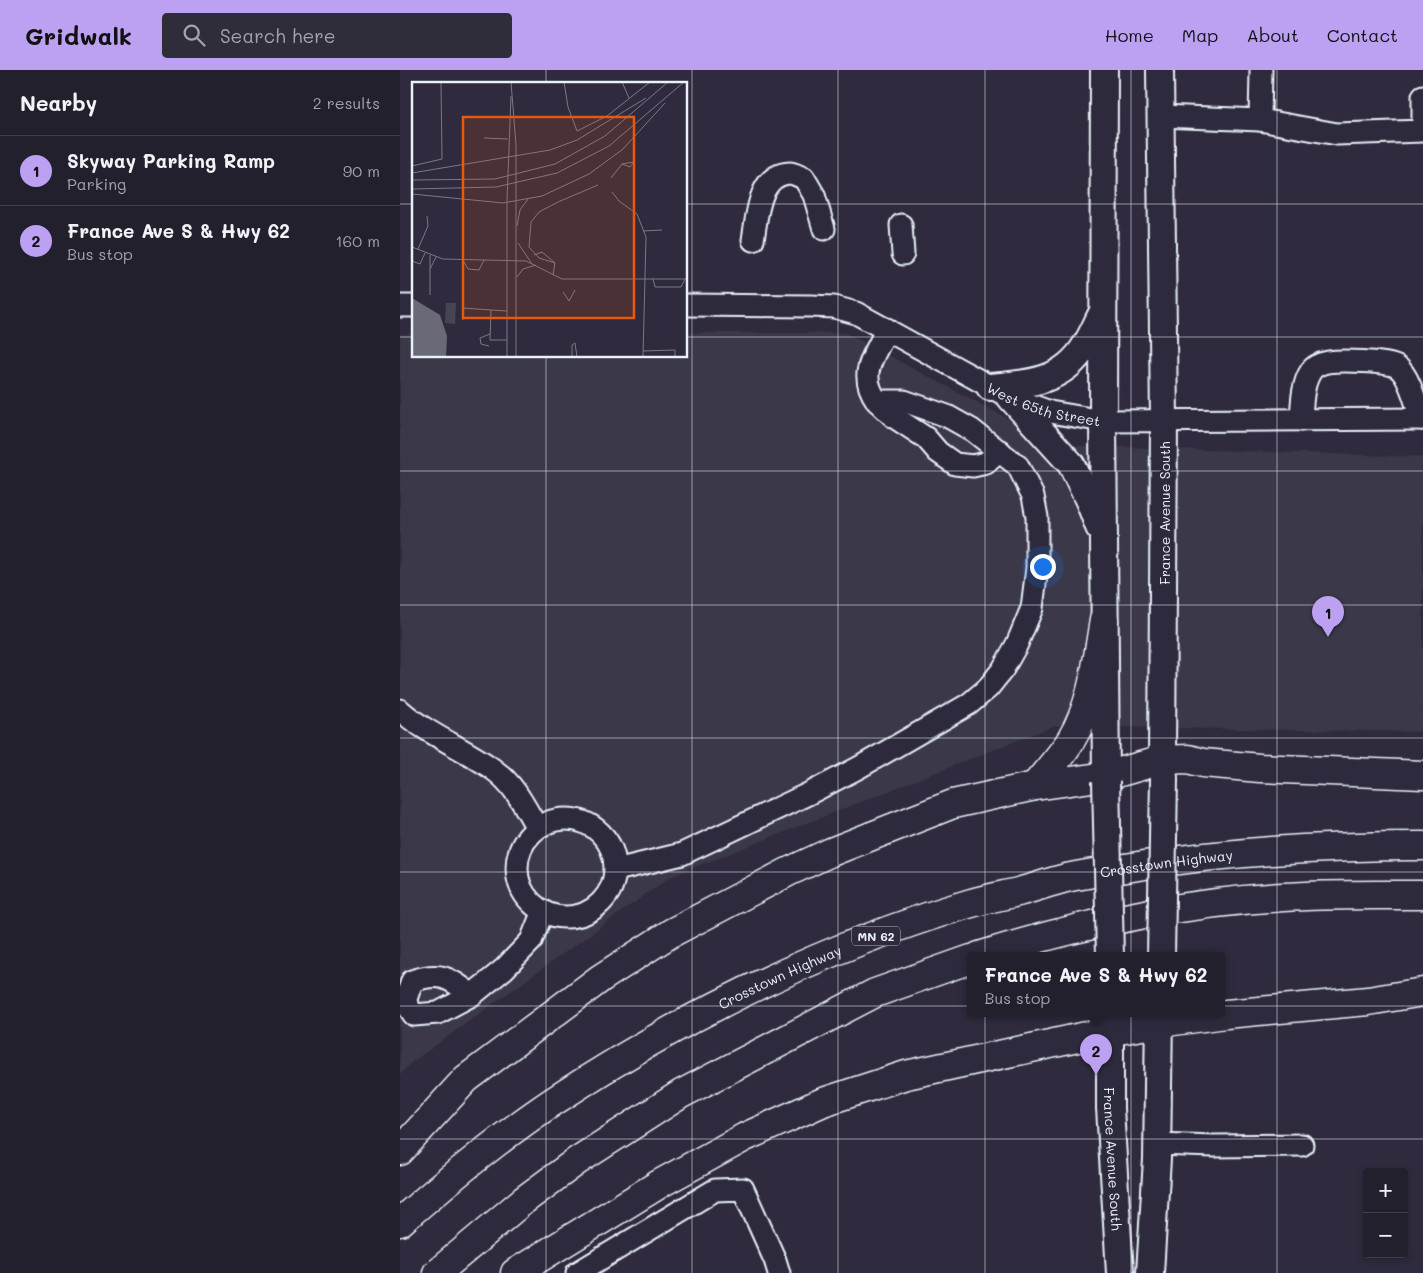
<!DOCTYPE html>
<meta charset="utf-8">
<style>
body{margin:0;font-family:Mali,sans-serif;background:#2f2d3a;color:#f1f3f6}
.controls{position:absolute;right:15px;bottom:15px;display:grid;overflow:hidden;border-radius:5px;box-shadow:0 2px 8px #0003}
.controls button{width:45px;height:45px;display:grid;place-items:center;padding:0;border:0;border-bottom:1px solid #403e4a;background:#23202e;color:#f1f3f6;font:25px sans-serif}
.you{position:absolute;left:642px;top:496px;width:18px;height:18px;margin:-12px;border:4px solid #fff;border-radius:50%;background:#1a73e8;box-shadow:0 0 0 8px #1a73e833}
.badge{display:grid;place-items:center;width:32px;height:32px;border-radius:50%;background:#bca0f2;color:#111;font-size:16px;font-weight:700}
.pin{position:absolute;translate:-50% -41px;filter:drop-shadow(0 1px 2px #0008)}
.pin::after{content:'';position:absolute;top:26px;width:18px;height:15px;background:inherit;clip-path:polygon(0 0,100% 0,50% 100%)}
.popup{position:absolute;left:567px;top:882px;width:258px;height:65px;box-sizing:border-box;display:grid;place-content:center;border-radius:5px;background:#23202e;filter:drop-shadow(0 1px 4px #0005);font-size:16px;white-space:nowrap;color:#a3a3aa}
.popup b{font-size:19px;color:#f1f3f6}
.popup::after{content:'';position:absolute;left:50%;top:100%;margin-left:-10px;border:10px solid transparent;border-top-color:#23202e}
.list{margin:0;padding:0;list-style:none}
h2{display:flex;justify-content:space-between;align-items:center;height:65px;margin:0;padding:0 20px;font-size:21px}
h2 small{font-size:16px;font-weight:400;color:#a3a3aa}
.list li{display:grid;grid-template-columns:32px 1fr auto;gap:15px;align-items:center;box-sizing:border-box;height:70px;padding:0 20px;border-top:1px solid #403e4a}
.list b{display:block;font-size:19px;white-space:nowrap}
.list p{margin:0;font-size:16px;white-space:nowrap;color:#a3a3aa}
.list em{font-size:16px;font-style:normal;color:#a3a3aa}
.icon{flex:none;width:28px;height:28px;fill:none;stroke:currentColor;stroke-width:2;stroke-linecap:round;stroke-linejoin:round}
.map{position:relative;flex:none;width:1023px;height:1203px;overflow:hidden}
header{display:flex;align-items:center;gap:30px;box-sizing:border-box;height:70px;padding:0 25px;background:#bca0f2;color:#111}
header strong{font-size:24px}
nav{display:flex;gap:28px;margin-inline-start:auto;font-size:18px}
.search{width:350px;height:45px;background:#2f2d3a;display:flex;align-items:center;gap:12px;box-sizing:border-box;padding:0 18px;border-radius:5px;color:#a3a3aa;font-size:19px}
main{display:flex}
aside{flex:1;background:#23202e}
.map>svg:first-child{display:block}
</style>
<header>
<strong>Gridwalk</strong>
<div class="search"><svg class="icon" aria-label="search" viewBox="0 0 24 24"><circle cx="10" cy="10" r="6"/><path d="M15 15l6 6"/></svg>Search here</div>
<nav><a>Home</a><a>Map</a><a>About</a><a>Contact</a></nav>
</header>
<main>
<aside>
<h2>Nearby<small>2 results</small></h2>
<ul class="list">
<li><span class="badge">1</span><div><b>Skyway Parking Ramp</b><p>Parking</p></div><em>90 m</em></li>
<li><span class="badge">2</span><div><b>France Ave S &amp; Hwy 62</b><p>Bus stop</p></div><em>160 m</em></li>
</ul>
</aside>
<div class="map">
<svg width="1023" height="1203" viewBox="0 0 1023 1203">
<rect width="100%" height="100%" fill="#2f2a3d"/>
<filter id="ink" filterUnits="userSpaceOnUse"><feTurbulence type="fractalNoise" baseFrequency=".02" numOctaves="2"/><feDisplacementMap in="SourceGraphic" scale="10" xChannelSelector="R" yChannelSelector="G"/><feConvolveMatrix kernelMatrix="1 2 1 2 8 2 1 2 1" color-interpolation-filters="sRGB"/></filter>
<g filter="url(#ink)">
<path fill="#3b3749" d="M286 263H446L658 375 1023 387V662L654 656 270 807 11 993 0 1004V264H14V286H286Z"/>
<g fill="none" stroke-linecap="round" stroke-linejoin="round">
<g stroke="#e8f1f8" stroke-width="25">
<g id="minor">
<path d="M761 46 860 50 861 0"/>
<path d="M860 50 937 64 1023 61V26"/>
<path d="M501 155 503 184"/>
<path d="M353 170C357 147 358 104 390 103 394 103 400 107 404 108L414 125 424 159"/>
<path id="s1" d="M286 235 411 236 434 237 456 243 611 328 650 342 703 351 1023 349"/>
<path d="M0 236H14"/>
<path d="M477 331 494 347 526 368 538 382 555 394 573 396 586 393 600 381"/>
<path d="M901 350C902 335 902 314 911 301 914 296 922 293 928 292 940 290 987 291 997 297 1009 304 1017 336 1021 349"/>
<path d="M0 640C28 665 64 678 94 700 114 714 125 737 137 758"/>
<circle cx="166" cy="798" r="49"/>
<path d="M216 800 282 784 410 723 458 698 569 634 588 618 603 599 617 574 632 538 637 498V447L633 426 618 396 572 360 547 346 504 331H477C457 303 474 287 487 259"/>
<path d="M72 925C49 908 41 901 12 911L5 932 14 945 38 943 72 925 104 899 131 871 143 841"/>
<path d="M757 1074 814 1076 902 1075"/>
<path d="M177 1203 315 1120 343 1119 375 1190 379 1203"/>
</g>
</g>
<g stroke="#e8f1f8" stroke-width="30">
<g id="major">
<path d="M704 0 703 351 706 711"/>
<path d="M760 0 764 351 762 690 764 709"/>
<path d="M590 317C628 314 663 312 685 276 691 267 696 255 701 245"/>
<path d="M611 328 671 394 689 431 699 457"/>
<path id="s2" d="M710 944V1038L720 1203"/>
<path d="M750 1203 757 1089 759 944"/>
</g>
</g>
<g stroke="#e8f1f8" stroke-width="31">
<g id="highway">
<path d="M635 716C647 701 661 686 671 670 693 634 697 591 704 550"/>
<path d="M579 886C677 855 780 833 883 827 930 824 976 825 1023 825"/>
<path d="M0 1081 66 1009 201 908 271 863 388 802 431 782 553 734 635 716 706 706 762 690 788 689 803 693 860 698 1023 705"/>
<path id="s3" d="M0 1152C49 1109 100 1067 154 1031 283 946 421 878 568 834 585 829 601 826 618 822 634 818 650 812 666 808 690 803 714 800 738 796 832 781 927 776 1023 776"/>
<path d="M37 1203 124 1130 177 1091 281 1024 475 923 571 889"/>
<path d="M115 1203 261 1113 345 1067 423 1032 506 1005 696 964 759 953 826 944 968 931 1023 922"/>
</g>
</g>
<use href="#minor" stroke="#2f2a3d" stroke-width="21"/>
<use href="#major" stroke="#2f2a3d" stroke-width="26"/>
<use href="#highway" stroke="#2f2a3d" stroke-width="28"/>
<g stroke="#e8f1f8" stroke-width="30" stroke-linecap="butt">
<path id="major-bridge" d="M706 711 710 886
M761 886 764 709"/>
</g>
<use href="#major-bridge" stroke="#2f2a3d" stroke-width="26"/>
</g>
</g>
<path fill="none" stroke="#e8f1f8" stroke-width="1" stroke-opacity="0.55" d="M146 0V14M292 0V1203M438 0V1203M585 0V1203M731 0V1203M877 0V1203M0 134H14M286 134H1023M0 267H14M286 267H1023M146 286V1203M0 401H1023M0 535H1023M0 668H1023M0 802H1023M0 936H1023M0 1069H1023"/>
<g text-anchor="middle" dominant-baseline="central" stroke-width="4" stroke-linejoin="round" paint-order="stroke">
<rect fill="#2f2a3d" stroke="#b0b5c0" stroke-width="1" x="452" y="856.5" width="48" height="19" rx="4"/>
<g font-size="12" font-weight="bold" fill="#e8f1f8">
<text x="476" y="866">MN 62</text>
</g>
<g font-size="14" fill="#e8f1f8" stroke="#2f2a3d">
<text stroke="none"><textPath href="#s1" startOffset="381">West 65th Street</textPath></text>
<text transform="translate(764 443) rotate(-90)">France Avenue South</text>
<text stroke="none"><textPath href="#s3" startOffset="859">Crosstown Highway</textPath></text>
<text stroke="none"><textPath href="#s3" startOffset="454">Crosstown Highway</textPath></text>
<text stroke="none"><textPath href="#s2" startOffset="145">France Avenue South</textPath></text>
</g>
</g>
<g transform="translate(12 12)">
<rect width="275" height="275" fill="#2f2a3d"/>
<path d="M34 221H44L43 242 33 241Z" fill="#464455"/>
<path d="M0 216 28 233 35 254 34 275H0Z" fill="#696978"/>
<path fill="none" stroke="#797a88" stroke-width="1" d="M99 0 104 63V275M152 0 156 25 165 49 195 34 238 0M210 0 217 16M72 56 96 57M0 84 30 77 29 0M0 91 138 68 165 58 234 16M199 96 210 82 222 80 218 85 210 82M0 98 83 97 143 82 193 54 256 0M0 107 84 105 145 91 197 64 272 0M200 110 207 119 225 132 234 155 231 275M0 112 91 121 130 114 177 92 211 67 253 21M105 144 108 128 116 117M231 149 250 148M106 161 120 182M0 165 31 177 114 179 150 197H275M6 167 16 144 15 134M18 173V187L24 175M122 173 130 170 143 181M51 178 56 187 67 188 72 178M0 179 8 182 13 171M141 193 143 181 127 176 117 165 119 140 127 130 146 120 186 103M105 195 111 187 124 183M241 197 243 205H269L273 197M151 210 157 219 163 208M18 213V187M95 229 79 228 78 258H95M51 238V226L79 228M77 264 69 262 68 256 78 252M231 269 263 268V275M95 275V118L99 14M160 275V263L163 261 165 275"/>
<path fill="#e8590c" fill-opacity="0.15" stroke="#e8590c" stroke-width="2.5" d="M51 35H222V236H51Z"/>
<rect width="275" height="275" fill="none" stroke="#e8f1f8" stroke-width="2.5"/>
</g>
</svg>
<div class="controls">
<button>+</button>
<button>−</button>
</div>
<div class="you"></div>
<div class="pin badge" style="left:928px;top:567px">1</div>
<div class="pin badge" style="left:696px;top:1005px">2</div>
<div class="popup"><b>France Ave S &amp; Hwy 62</b>Bus stop</div>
</div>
</main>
